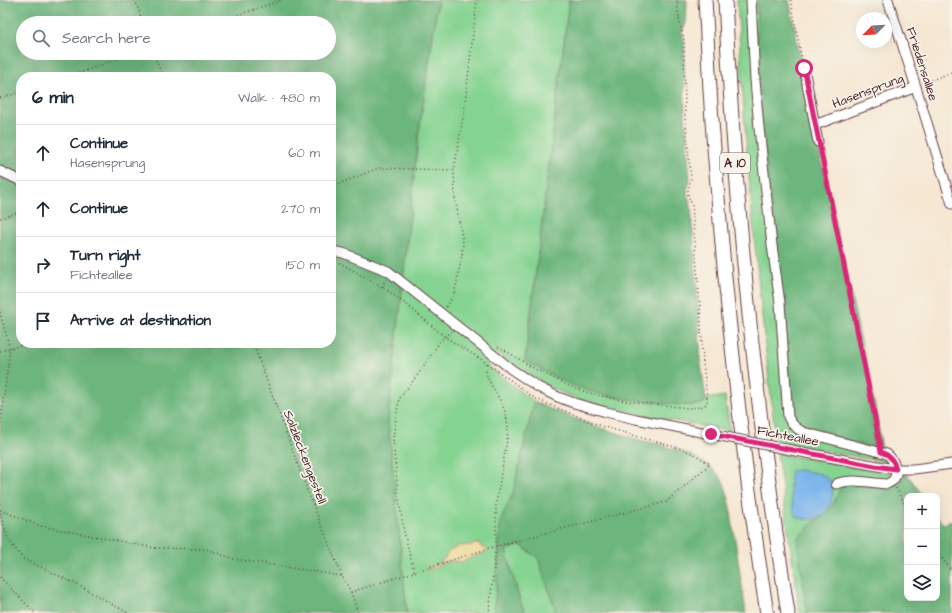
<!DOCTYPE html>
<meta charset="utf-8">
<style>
body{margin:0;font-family:"Architects Daughter",sans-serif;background:#f6f6f7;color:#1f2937}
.controls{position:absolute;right:12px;bottom:12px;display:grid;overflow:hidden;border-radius:8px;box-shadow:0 4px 16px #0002}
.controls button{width:36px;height:36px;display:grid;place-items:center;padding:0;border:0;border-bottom:1px solid #e0e1e3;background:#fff;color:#1f2937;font:20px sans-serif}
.compass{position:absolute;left:856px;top:12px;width:36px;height:36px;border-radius:50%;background:#fff;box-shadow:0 4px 16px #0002;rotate:246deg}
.stop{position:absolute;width:12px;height:12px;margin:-9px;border:3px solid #db2777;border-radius:50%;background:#fff}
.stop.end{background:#db2777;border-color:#fff;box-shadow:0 1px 4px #0008}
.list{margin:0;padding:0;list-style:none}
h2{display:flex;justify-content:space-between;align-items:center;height:52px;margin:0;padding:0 16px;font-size:17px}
h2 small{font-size:13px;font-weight:400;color:#747a83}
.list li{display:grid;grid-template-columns:26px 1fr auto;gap:12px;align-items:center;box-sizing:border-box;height:56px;padding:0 16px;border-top:1px solid #e0e1e3}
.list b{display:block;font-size:15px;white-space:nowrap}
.list p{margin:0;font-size:13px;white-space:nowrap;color:#747a83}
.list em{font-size:13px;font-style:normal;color:#747a83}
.icon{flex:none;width:22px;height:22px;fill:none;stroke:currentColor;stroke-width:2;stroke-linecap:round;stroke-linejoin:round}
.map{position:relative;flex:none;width:952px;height:613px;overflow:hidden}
.search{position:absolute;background:#fff;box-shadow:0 4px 16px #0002;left:16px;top:16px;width:320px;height:44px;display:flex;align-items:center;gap:10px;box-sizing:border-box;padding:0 14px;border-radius:22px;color:#747a83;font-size:15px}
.panel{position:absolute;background:#fff;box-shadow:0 4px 16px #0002;left:16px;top:72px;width:320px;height:276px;border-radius:16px}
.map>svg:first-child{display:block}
</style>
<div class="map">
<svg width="952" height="613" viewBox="0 0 952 613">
<rect width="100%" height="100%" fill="#f7f3e8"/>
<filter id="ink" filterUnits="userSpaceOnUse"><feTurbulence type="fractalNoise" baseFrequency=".025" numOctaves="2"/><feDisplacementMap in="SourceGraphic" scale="8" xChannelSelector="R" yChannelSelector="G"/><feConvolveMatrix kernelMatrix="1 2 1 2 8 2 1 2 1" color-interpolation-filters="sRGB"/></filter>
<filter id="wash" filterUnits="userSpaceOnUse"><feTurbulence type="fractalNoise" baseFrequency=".012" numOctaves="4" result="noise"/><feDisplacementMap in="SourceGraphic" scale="16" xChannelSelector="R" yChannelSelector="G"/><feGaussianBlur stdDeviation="0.9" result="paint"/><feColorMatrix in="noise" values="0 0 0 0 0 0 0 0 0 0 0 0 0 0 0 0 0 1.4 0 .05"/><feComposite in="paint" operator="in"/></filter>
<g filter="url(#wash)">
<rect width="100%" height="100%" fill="#f6e7d3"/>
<path fill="#85d391" stroke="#68795e" d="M438 0H569L525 361 591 391 616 397 682 405H698L705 402 706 399 725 396 730 431 626 412 580 400 558 391 546 385 495 353 491 358 489 367 534 402 513 493 500 522 499 553 494 613H407L388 421 419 131Z
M737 0H757V47L882 450 892 463 906 467 907 474 899 485 894 487 839 491 837 497 832 507 826 514 811 524 797 539 807 613H800L777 453 874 471 895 473 892 465 877 461 776 441C763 332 752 224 744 115 742 77 739 38 737 0Z
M520 545 538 558 555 608 556 613H525L519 598 506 550Z"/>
<path fill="#6cb57b" stroke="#5b6a53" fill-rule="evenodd" d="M0 0H438L419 131 388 421 407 613H0ZM23 23H329V53H23ZM21 77H331V343H21Z
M569 0H687L686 23 682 32 684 40 685 117 690 180 687 190V194L691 205 698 305 701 365 706 399 705 402C695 408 676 404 665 403 634 400 601 397 572 385 556 378 541 369 525 361Z
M757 0H789L814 125 876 411 882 450 805 430 793 420 762 119 757 47Z
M534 402C560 413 587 424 614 432 627 436 640 440 653 443 676 449 699 455 716 472 724 479 726 489 729 499L746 613H556L555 608 538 558 520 545 506 550 519 598 525 613H494L499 553 500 522 513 493Z
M907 474 923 496H907V598H937V516L943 524 952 521V613H807L797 539 811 524 826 514 832 507 841 486 845 484 894 487 899 485Z"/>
<path fill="#eeda9e" stroke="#9c7c64" d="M480 543 481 547 487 549 488 550 485 552 461 562 454 561 445 562 435 568 426 570 427 568C436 566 445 561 448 552L459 546 473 545Z"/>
<path fill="#79b4eb" stroke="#626a8b" d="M799 470C808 472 822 472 828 479 838 490 831 511 819 517 811 521 802 519 795 516 792 502 788 486 791 471Z"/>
</g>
<g filter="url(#ink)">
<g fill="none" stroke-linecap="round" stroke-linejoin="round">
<g stroke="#643d44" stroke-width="11">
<path id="minor" d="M751 0 755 80 759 128 772 245 780 303 788 417C791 424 795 428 803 432L887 454C896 462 902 478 887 484 870 483 852 478 836 484
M888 0 916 87 952 204
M804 68 818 142
M815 125 916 87
M0 171 21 181
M331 251 343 253 388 271 511 369 538 387 558 397 574 403 606 412 636 419 711 434
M796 451 894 469H914L952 464"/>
</g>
<g stroke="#643d44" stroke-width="15">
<path id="highway" d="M705 0C708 49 710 99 714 148 726 304 742 459 767 613
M725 0C735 205 756 410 788 613"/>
</g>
<path stroke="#643d44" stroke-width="1.5" stroke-dasharray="1 3" stroke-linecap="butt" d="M135 0 143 23
M791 0 802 61
M215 23 282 0
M153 53 163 77
M67 77 82 72 132 53
M924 83 952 72
M0 98 21 92
M820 150 874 413 880 443
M331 187 379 168 453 170
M0 218 21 212
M383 287 385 279
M446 307 453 296 455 290 457 281 462 254 463 243 455 198 454 170 464 112 477 0
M0 312 10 349 0 426
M253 343 309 495 342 576
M498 347 503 349 533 368 574 388 586 392 602 396 627 401 688 408 701 407 705 405 707 402V396L703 363 700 307 692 205 688 195V190L691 179 685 116 684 40 679 19 677 0
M0 351 29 343
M487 363 486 371 488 379 501 402 506 414 508 427 507 440 496 503V546L489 613
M896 488 907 509
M0 510 41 526 155 548 206 549 234 559 342 576 351 592 496 546 666 502 710 464 696 455 682 449 601 426 536 399 487 363 445 337 407 305 387 290 340 263 331 261
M0 513 8 539 22 558 76 584 128 613
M937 552 952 571
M414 571 404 532 398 493 393 438 399 399 419 373 441 340 452 332
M0 577 35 613
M351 592 358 613"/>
<use href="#minor" stroke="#fff" stroke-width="9"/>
<use href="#highway" stroke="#fff" stroke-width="13"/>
<g stroke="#643d44" stroke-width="11" stroke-linecap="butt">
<path id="minor-bridge" d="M711 434 796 451"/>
</g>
<use href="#minor-bridge" stroke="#fff" stroke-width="9"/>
</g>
</g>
<g fill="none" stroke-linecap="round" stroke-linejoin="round" filter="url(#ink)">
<path stroke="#db2777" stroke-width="5" d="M711 434 875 466 896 469C894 460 890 455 881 452L874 413 804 68"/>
</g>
<g text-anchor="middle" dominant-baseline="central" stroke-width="3.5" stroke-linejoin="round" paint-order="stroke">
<rect fill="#f7f3e8" stroke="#7e5f64" stroke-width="1" x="720" y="153" width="30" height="20" rx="3"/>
<g font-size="12" font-weight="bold" fill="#4a1f2b">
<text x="735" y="163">A 10</text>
</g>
<g font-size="13" fill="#4a1f2b" stroke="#f7f3e8">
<text transform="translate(922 64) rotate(72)">Friedensallee</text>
<text transform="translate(868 91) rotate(-21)">Hasensprung</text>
<text transform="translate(788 436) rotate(11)">Fichteallee</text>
<text transform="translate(305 457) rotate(69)">Salzleckengestell</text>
</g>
</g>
</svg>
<div class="controls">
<button>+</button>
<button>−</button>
<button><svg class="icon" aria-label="layers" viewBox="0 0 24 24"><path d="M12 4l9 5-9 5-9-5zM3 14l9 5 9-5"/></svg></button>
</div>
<svg class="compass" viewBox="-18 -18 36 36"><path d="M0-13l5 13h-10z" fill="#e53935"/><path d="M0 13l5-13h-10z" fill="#747a83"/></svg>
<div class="stop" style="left:804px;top:68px"></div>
<div class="stop end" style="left:711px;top:434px"></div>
<div class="search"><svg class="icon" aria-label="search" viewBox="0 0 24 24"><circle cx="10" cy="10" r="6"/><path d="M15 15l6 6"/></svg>Search here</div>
<section class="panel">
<h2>6 min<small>Walk · 480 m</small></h2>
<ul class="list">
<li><svg class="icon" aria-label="ahead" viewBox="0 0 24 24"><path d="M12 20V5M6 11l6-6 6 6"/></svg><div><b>Continue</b><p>Hasensprung</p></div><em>60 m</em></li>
<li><svg class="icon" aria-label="ahead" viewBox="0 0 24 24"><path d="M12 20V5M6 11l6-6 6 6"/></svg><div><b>Continue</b></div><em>270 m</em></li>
<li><svg class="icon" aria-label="right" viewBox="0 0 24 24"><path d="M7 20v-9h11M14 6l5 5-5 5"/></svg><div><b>Turn right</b><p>Fichteallee</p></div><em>150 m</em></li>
<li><svg class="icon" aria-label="arrive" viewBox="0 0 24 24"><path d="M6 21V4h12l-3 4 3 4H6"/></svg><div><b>Arrive at destination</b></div></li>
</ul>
</section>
</div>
